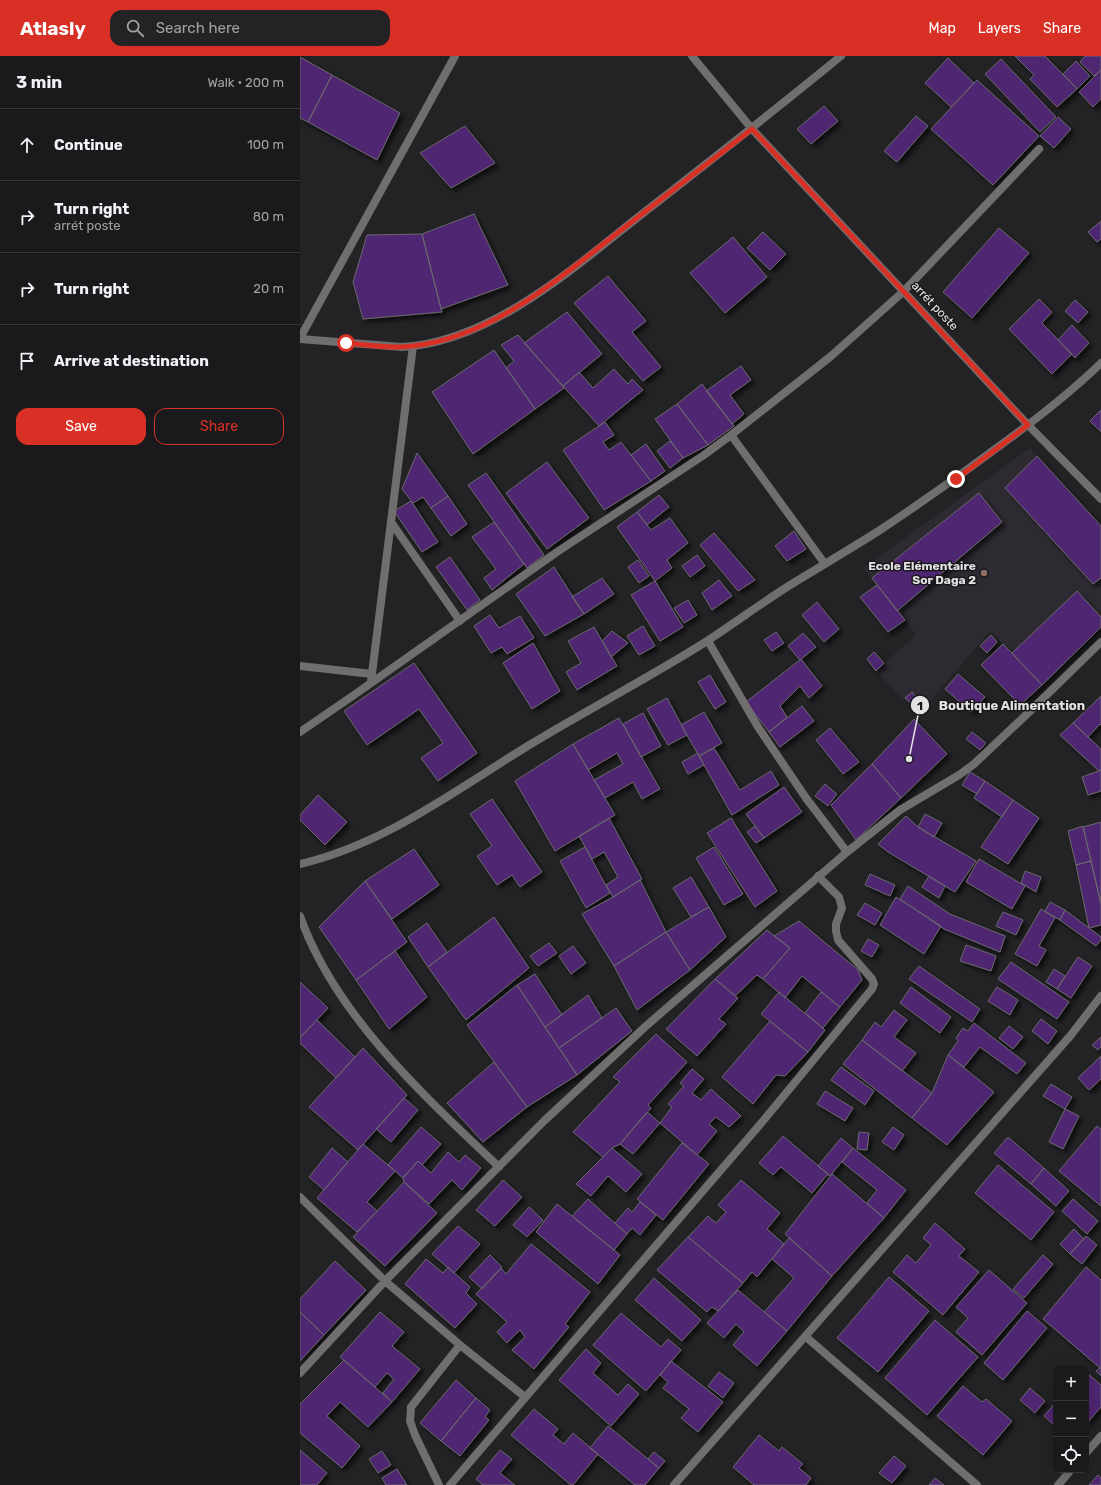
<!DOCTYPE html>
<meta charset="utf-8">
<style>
body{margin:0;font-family:Rubik,sans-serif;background:#232325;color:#f1f3f6}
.controls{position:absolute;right:12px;bottom:12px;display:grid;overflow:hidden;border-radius:8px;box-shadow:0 4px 16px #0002}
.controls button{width:36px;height:36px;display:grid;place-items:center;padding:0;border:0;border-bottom:1px solid #38383b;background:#1a1a1c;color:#f1f3f6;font:20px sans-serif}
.stop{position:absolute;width:12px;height:12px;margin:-9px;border:3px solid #d93025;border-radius:50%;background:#fff}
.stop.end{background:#d93025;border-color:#fff;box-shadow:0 1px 4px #0008}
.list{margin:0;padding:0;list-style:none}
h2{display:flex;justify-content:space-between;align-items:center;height:52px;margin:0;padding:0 16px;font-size:17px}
h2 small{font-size:13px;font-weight:400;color:#9fa1a3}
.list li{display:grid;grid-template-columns:26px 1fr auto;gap:12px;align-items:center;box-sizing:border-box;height:72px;padding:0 16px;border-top:1px solid #38383b}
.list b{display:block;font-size:15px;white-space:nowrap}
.list p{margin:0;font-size:13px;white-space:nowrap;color:#9fa1a3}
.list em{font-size:13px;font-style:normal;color:#9fa1a3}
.actions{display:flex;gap:8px;padding:12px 16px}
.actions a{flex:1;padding:9px 0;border:1px solid #d93025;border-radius:12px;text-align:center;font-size:14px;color:#d93025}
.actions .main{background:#d93025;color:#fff}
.icon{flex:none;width:22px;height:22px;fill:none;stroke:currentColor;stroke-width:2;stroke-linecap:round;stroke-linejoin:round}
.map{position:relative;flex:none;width:801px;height:1429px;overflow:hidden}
header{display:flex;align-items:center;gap:24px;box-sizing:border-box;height:56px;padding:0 20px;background:#d93025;color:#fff}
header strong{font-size:19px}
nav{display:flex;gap:22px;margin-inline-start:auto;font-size:14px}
.search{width:280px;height:36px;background:#232325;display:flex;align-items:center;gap:10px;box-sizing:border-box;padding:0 14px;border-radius:12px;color:#9fa1a3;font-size:15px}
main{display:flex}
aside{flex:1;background:#1a1a1c}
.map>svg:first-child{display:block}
</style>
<header>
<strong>Atlasly</strong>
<div class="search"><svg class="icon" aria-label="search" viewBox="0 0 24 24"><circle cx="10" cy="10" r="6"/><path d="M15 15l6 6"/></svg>Search here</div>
<nav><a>Map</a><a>Layers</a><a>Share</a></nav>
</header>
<main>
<aside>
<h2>3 min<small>Walk · 200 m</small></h2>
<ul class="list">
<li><svg class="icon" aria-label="ahead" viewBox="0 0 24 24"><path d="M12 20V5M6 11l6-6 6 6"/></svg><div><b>Continue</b></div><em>100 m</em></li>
<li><svg class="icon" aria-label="right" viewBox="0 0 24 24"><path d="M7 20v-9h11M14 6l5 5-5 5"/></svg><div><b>Turn right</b><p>arrét poste</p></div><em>80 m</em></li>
<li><svg class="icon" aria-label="right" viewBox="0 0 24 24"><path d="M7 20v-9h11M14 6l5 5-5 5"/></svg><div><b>Turn right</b></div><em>20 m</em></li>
<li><svg class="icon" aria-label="arrive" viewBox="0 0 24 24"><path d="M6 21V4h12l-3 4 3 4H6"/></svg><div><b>Arrive at destination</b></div></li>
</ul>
<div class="actions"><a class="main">Save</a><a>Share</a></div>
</aside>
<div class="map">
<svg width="801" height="1429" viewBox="0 0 801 1429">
<defs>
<filter id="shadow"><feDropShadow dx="3.5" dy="3.5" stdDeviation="2" flood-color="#0009"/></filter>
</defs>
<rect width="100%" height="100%" fill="#232225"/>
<path fill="#2d2a32" d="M730 392 801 470V571L742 629 690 575 625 651 612 636 603 644 576 615 616 579 563 512Z"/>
<path fill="#4f2772" stroke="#6a686c" filter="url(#shadow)" d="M715 0H745L777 33 757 51 730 23 734 19Z
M785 0H801V14L794 20 780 6Z
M0 1 32 19 8 66 0 62Z
M648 2 674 27 651 51 625 27Z
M701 3 756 61 740 76 685 18Z
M776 5 790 20 777 33 763 18Z
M801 14V43L793 51 779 36Z
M32 19 100 57 77 104 8 66Z
M677 24 739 80 693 129 631 73Z
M524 50 538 65 511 88 497 73Z
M616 60 628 70 597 106 584 95Z
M758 61 771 73 754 92 740 80Z
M165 70 195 107 151 132 120 97Z
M174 158 208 229 141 253 122 178Z
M801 165V183L797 186 788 176Z
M699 172 729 197 672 262 643 236Z
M463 176 486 198 470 214 447 192Z
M122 178 142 256 63 263 53 226 67 179Z
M433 181 467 221 425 257 390 217Z
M308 220 346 265 332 276 361 311 343 325 274 247Z
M739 243 752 256 742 267 772 298 752 318 709 273Z
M775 244 788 256 778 267 765 255Z
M267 256 302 298 263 330 224 287Z
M772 269 789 287 775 302 758 284Z
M218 279 264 332 235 353 206 312 214 305 201 289Z
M194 294 235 353 173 398 132 336Z
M441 310 451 324 430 339 444 358 432 368 406 335Z
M314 313 328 328 332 323 343 334 299 370 263 330 279 316 293 332Z
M402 328 434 370 408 389 377 348Z
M377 348 408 389 383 402 355 363Z
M801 354V376L790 365Z
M305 366 314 379 303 386 309 394 321 386 351 425 304 454 263 394Z
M370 385 383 402 370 412 357 395Z
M346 388 365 415 351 425 331 399Z
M117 397 148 440 131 452 123 441 113 447 102 433Z
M737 400 801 470V522L793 528 705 432Z
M247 406 289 462 247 493 206 437Z
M186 417 244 499 227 512 168 429Z
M679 437 702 466 597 555 572 522Z
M359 439 369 451 347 469 337 456Z
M148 440 167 468 151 480 131 452Z
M111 445 138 486 122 496 94 455Z
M337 456 351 474 370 462 388 487 367 504 372 512 355 525 317 471Z
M194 466 224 508 192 534 184 522 196 513 172 481Z
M494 475 506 493 487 505 475 490Z
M414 477 455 524 438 535 400 489Z
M397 499 405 510 390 521 382 510Z
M150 501 180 544 167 554 136 511Z
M338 504 349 520 339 527 328 511Z
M254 511 284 558 245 580 216 538Z
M302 522 314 538 284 558 272 541Z
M419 524 432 540 412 554 402 537Z
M355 525 383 571 360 585 331 539Z
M577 529 605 564 588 576 560 541Z
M777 535 801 561V571L742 629 712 597Z
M388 544 397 559 384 567 374 552Z
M517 546 539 573 524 586 502 559Z
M190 559 199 572 220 560 234 582 207 598 202 591 191 597 174 570Z
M343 570 355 590 339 599 327 580Z
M294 571 317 610 277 634 266 616 281 607 268 585Z
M312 575 328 587 311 601 302 585Z
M476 576 484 587 472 595 464 584Z
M503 577 516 591 500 604 488 590Z
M691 579 697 586 687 597 680 590Z
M233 587 260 635 232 653 203 607Z
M703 588 742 629 720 649 681 609Z
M574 596 584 607 576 615 567 603Z
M501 603 522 630 509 642 500 630 480 650 487 661 469 676 446 646Z
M114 607 177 697 138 725 121 702 143 687 119 653 67 689 44 655Z
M658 618 685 641 671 656 645 633Z
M410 619 426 646 415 653 398 626Z
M612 636 621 647 616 653 605 642Z
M801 640V669L800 668 788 681 773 667Z
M367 642 387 679 368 689 347 653Z
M502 650 514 665 480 691 469 676Z
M404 656 422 687 399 700 381 669Z
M343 657 361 690 341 701 323 668Z
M319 662 360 733 342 743 333 726 305 742 294 724 323 708 317 697 288 714 273 688Z
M614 663 647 698 601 742 572 708Z
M773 667 801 693V714L799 715 760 679Z
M530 672 559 706 543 718 516 684Z
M672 676 686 687 680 694 666 683Z
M273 688 315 759 255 795 215 725Z
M414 692 440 734 471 715 479 729 432 759 399 700Z
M398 697 404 709 388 718 382 706Z
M572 708 601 742 556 784 531 749Z
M801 714V735L788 739 782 721Z
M670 716 685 725 677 738 662 729Z
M685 725 713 744 702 761 674 742Z
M525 728 537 738 528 750 515 740Z
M484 731 502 756 464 782 446 758Z
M18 739 47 766 25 789 0 764V759Z
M192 743 242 816 220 831 212 819 197 829 177 800 192 790 170 758Z
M713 744 739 762 708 808 681 791Z
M625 758 642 767 634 781 618 771Z
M606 760 618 771 676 805 655 836 588 796 578 788Z
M309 762 342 823 313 841 306 829 318 821 304 796 292 803 279 780Z
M431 762 477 835 455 851 407 777Z
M801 766V848L783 771Z
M455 770 464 782 456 787 447 776Z
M783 770 791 805 776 809 768 775Z
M285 791 310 837 286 852 260 805Z
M414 791 443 838 424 849 396 802Z
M114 793 139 829 92 863 65 825Z
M679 803 725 830 712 853 666 826Z
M791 805 801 848V869L789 872 776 809Z
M725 815 741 821 736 836 721 827Z
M570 818 595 829 590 840 565 829Z
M629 820 645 830 639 842 622 831Z
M391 821 409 851 391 861 373 832Z
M340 824 366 876 314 910 282 858 313 841Z
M65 825 107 886 56 924 19 871Z
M608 830 650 858 705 880 700 896 644 873 600 843Z
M596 841 641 870 624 898 580 869Z
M750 846 765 854 760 864 745 855Z
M565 847 582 857 575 869 557 859Z
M409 851 426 881 390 914 366 876Z
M741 853 755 862 739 890 746 894 737 910 715 898Z
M765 854 801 881V884L796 890 760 864Z
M703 856 723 864 716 879 696 870Z
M194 861 229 912 166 964 128 911Z
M499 865 558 914 562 924 540 951 502 920 485 942 463 923 490 892 474 880Z
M127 867 147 896 128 911 108 881Z
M467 874 490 892 463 923 457 919 435 940 415 923Z
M366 876 390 914 337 954 314 910Z
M568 883 579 889 572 901 561 895Z
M249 887 257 897 238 910 230 900Z
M666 889 696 900 691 915 660 905Z
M273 890 286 907 271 918 259 900Z
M95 895 127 941 89 973 56 924Z
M778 901 792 910 771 942 757 933Z
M711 906 769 946 757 963 698 923Z
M619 910 680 953 672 966 609 923Z
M754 913 765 920 757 933 746 926Z
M235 918 262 959 245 971 217 929Z
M415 923 438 942 419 963 426 968 397 1000 366 973Z
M0 926 28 952 0 982Z
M217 929 277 1019 227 1051 167 969Z
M611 931 651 961 640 977 600 947Z
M697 931 718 944 710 959 688 945Z
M479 936 525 974 508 996 461 958Z
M521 936 540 951 523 972 505 957Z
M288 939 302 962 259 992 245 971Z
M316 952 332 975 277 1019 259 992Z
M594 954 607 964 594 981 616 997 602 1015 562 984 575 966 581 971Z
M741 963 757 975 748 988 732 975Z
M17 964 55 1001 36 1022 0 987V982Z
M470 965 508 996 485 1020 476 1019 453 1048 422 1021Z
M674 967 726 1007 717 1018 680 991 664 1011 648 999 658 985 656 982 663 972 668 975Z
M709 970 723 981 713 993 699 982Z
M356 978 387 1006 348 1049 351 1052 320 1088 312 1092 303 1101 273 1076 320 1026 313 1021Z
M801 981V991L798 994 792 989Z
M562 984 632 1037 612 1062 543 1008Z
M63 992 107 1039 58 1094 9 1051Z
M648 999 694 1036 647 1089 612 1062 632 1037Z
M801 1000V1023L789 1034 778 1022Z
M194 1006 227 1051 183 1086 147 1047Z
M541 1011 574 1035 565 1049 531 1024Z
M392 1013 404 1023 392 1037 401 1044 411 1033 441 1060 429 1071 416 1061 409 1068 417 1075 397 1099 360 1067 372 1051 368 1048 384 1030 380 1027Z
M751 1028 772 1041 765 1053 743 1040Z
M525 1035 553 1052 545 1065 517 1048Z
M104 1042 118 1054 91 1086 76 1073Z
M765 1053 779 1060 763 1093 749 1086Z
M347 1056 360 1067 333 1098 320 1088Z
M797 1070 801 1073V1150L759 1115Z
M121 1071 141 1088 122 1109 118 1105 103 1122 88 1109Z
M593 1071 604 1079 594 1094 582 1086Z
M559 1076 569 1077 567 1094 557 1093Z
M483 1080 528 1118 512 1137 481 1111 473 1119 459 1107Z
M708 1081 744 1112 731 1128 694 1097Z
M541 1082 553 1092 530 1120 518 1110Z
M382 1087 409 1108 363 1164 337 1143Z
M63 1088 95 1115 67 1146 77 1155 57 1176 17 1142Z
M32 1092 48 1106 24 1134 9 1121Z
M312 1092 342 1118 326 1136 308 1120 291 1140 276 1128Z
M553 1092 606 1134 584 1162 567 1147 577 1134 542 1106Z
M148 1096 159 1106 165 1099 181 1112 162 1134 152 1124 129 1148 104 1126 103 1122 118 1105 131 1117Z
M698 1109 754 1156 731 1184 675 1137Z
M744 1112 769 1135 756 1150 731 1128Z
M532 1118 584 1162 532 1220 485 1178Z
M203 1124 222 1141 195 1170 176 1154Z
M441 1124 480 1157 467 1173 484 1188 457 1221 452 1216 443 1227 388 1181 408 1160 416 1167 426 1156 418 1149Z
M104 1126 137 1157 85 1210 53 1181Z
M288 1143 327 1178 314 1194 272 1160Z
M773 1143 798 1165 787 1178 762 1155Z
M340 1146 356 1159 340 1179 332 1172 327 1178 315 1167 328 1152 332 1156Z
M257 1148 320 1199 298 1228 236 1176Z
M229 1151 243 1164 227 1181 213 1169Z
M635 1167 665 1193 659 1200 679 1216 643 1259 593 1216 607 1199 616 1207 631 1189 623 1182Z
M158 1170 180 1188 154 1217 132 1198Z
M774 1173 784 1183 770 1198 760 1188Z
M786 1180 797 1189 782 1208 770 1198Z
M388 1181 443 1227 418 1255 412 1251 407 1256 357 1214Z
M489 1182 532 1220 487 1275 464 1256 494 1222 472 1203Z
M231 1188 290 1236 265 1268 269 1271 234 1313 212 1294 225 1281 220 1274 207 1287 197 1276 207 1266 176 1238 201 1212 206 1218Z
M190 1199 202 1211 182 1233 169 1221Z
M743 1199 753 1208 724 1242 713 1233Z
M126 1203 143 1217 148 1211 170 1231 166 1237 177 1248 155 1272 105 1228Z
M35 1205 66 1234 24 1279 0 1256V1243Z
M786 1211 801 1224V1320L796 1315 800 1312 743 1263Z
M689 1214 727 1247 682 1299 656 1276 668 1262 656 1251Z
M589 1221 629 1255 578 1316 537 1282Z
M354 1222 401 1264 382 1285 335 1244Z
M438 1234 487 1275 457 1310 433 1289 444 1276 436 1268 424 1282 407 1267Z
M727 1255 747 1272 703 1324 684 1307Z
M0 1256 24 1279 0 1305Z
M80 1256 104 1276 92 1290 120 1313 92 1346 83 1337 94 1323 87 1317 75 1331 40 1301Z
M321 1257 361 1291 368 1283 381 1294 346 1335 293 1289Z
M635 1264 678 1301 627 1359 585 1322Z
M286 1293 301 1307 293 1317 318 1339 328 1328 339 1338 311 1370 259 1324Z
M44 1304 92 1346 68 1371 40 1346 27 1360 60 1390 42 1412 0 1377V1348Z
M371 1305 423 1346 398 1376 381 1362 389 1353 363 1332 368 1326 360 1319Z
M419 1316 434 1327 423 1342 408 1330Z
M786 1316 801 1329V1351L786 1368Z
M156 1324 176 1342 141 1385 120 1367Z
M663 1330 682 1346 686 1343 712 1365 683 1399 637 1360Z
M730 1332 745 1345 735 1357 720 1344Z
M176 1342 190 1354 185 1361 189 1364 160 1400 141 1385Z
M756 1346V1371L744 1360Z
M234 1353 258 1373 253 1379 264 1388 273 1377 298 1398 273 1429H271L211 1379Z
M308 1370 359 1412 345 1429H335L290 1392Z
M459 1379 479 1395 482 1391 503 1408 499 1412 511 1422 506 1429H454L433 1411Z
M0 1394 27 1417 17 1429H0Z
M200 1394 212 1403 200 1417 215 1429H183L176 1423Z
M82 1395 91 1409 78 1417 69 1403Z
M354 1396 365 1405 359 1412 348 1403Z
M594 1400 606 1410 592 1427 579 1417Z
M97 1413 107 1429H86L82 1422Z
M798 1419 801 1422V1429H789Z
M635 1422 644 1429H629Z"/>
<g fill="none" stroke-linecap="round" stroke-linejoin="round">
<path stroke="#706e6e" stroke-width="8" d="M392 0 452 73 728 369 801 443
M0 282 155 0
M0 283 102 291C195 286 281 205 351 151 415 101 479 51 541 0
M431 379 525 508
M91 466 160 565
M408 585 458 671 506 742 547 796
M0 610 72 618
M71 626 113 290
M0 676 54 639 257 496 404 399 431 379 530 301 604 235 739 93
M0 808C86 788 157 733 231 688 289 653 348 622 404 587 435 567 464 545 495 526 523 509 550 493 577 476 618 449 658 421 698 391 734 365 769 338 801 307
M0 860C35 959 124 1040 199 1111
M0 1141 85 1225 160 1289 225 1341
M505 1280 677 1429
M0 1317 85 1225 244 1065 346 970 547 796 600 754 659 719 674 708 726 659 801 586
M786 1397 801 1380
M139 1429 115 1379 110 1365 111 1351 160 1289
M150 1429 463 1065 572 933 574 928 572 923 538 884 536 875V868L542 852 539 841 518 820
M374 1429 771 979 801 940
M758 1429 771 1414"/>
</g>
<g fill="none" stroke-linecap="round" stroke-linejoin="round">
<path stroke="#d93025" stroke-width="5" d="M46 287C68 289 91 293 113 290 194 280 258 223 320 175 364 141 408 107 452 73L728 369 656 423"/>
</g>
<circle fill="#8d6e63" stroke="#1a181b" stroke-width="1.5" cx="684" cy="517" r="4"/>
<g text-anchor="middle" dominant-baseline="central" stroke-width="3" stroke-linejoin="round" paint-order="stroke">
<g font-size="12" fill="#e2e1e3" stroke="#1a181b">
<text transform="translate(635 250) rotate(47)">arrét poste</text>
</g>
<g font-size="12" font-weight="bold" fill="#e2e1e3" stroke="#1a181b" text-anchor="end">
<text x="676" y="510">Ecole Elémentaire<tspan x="676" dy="14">Sor Daga 2</tspan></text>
</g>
</g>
<path fill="none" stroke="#e2e1e3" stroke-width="1.5" d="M609 703L620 649"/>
<g fill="#e2e1e3" stroke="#1a181b" stroke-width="1.5">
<circle cx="609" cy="703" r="4"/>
<circle cx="620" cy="649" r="10"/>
</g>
<g font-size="12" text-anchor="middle" font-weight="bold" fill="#111">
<text x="620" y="654">1</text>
</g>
<g font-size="13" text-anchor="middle" font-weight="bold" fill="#e2e1e3" stroke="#1a181b" stroke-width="3" stroke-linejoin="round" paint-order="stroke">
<text x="712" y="654">Boutique Alimentation</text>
</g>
</svg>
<div class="controls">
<button>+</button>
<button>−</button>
<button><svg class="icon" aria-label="locate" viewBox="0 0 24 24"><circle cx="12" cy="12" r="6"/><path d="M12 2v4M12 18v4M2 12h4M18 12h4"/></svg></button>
</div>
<div class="stop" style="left:46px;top:287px"></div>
<div class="stop end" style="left:656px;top:423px"></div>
</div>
</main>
